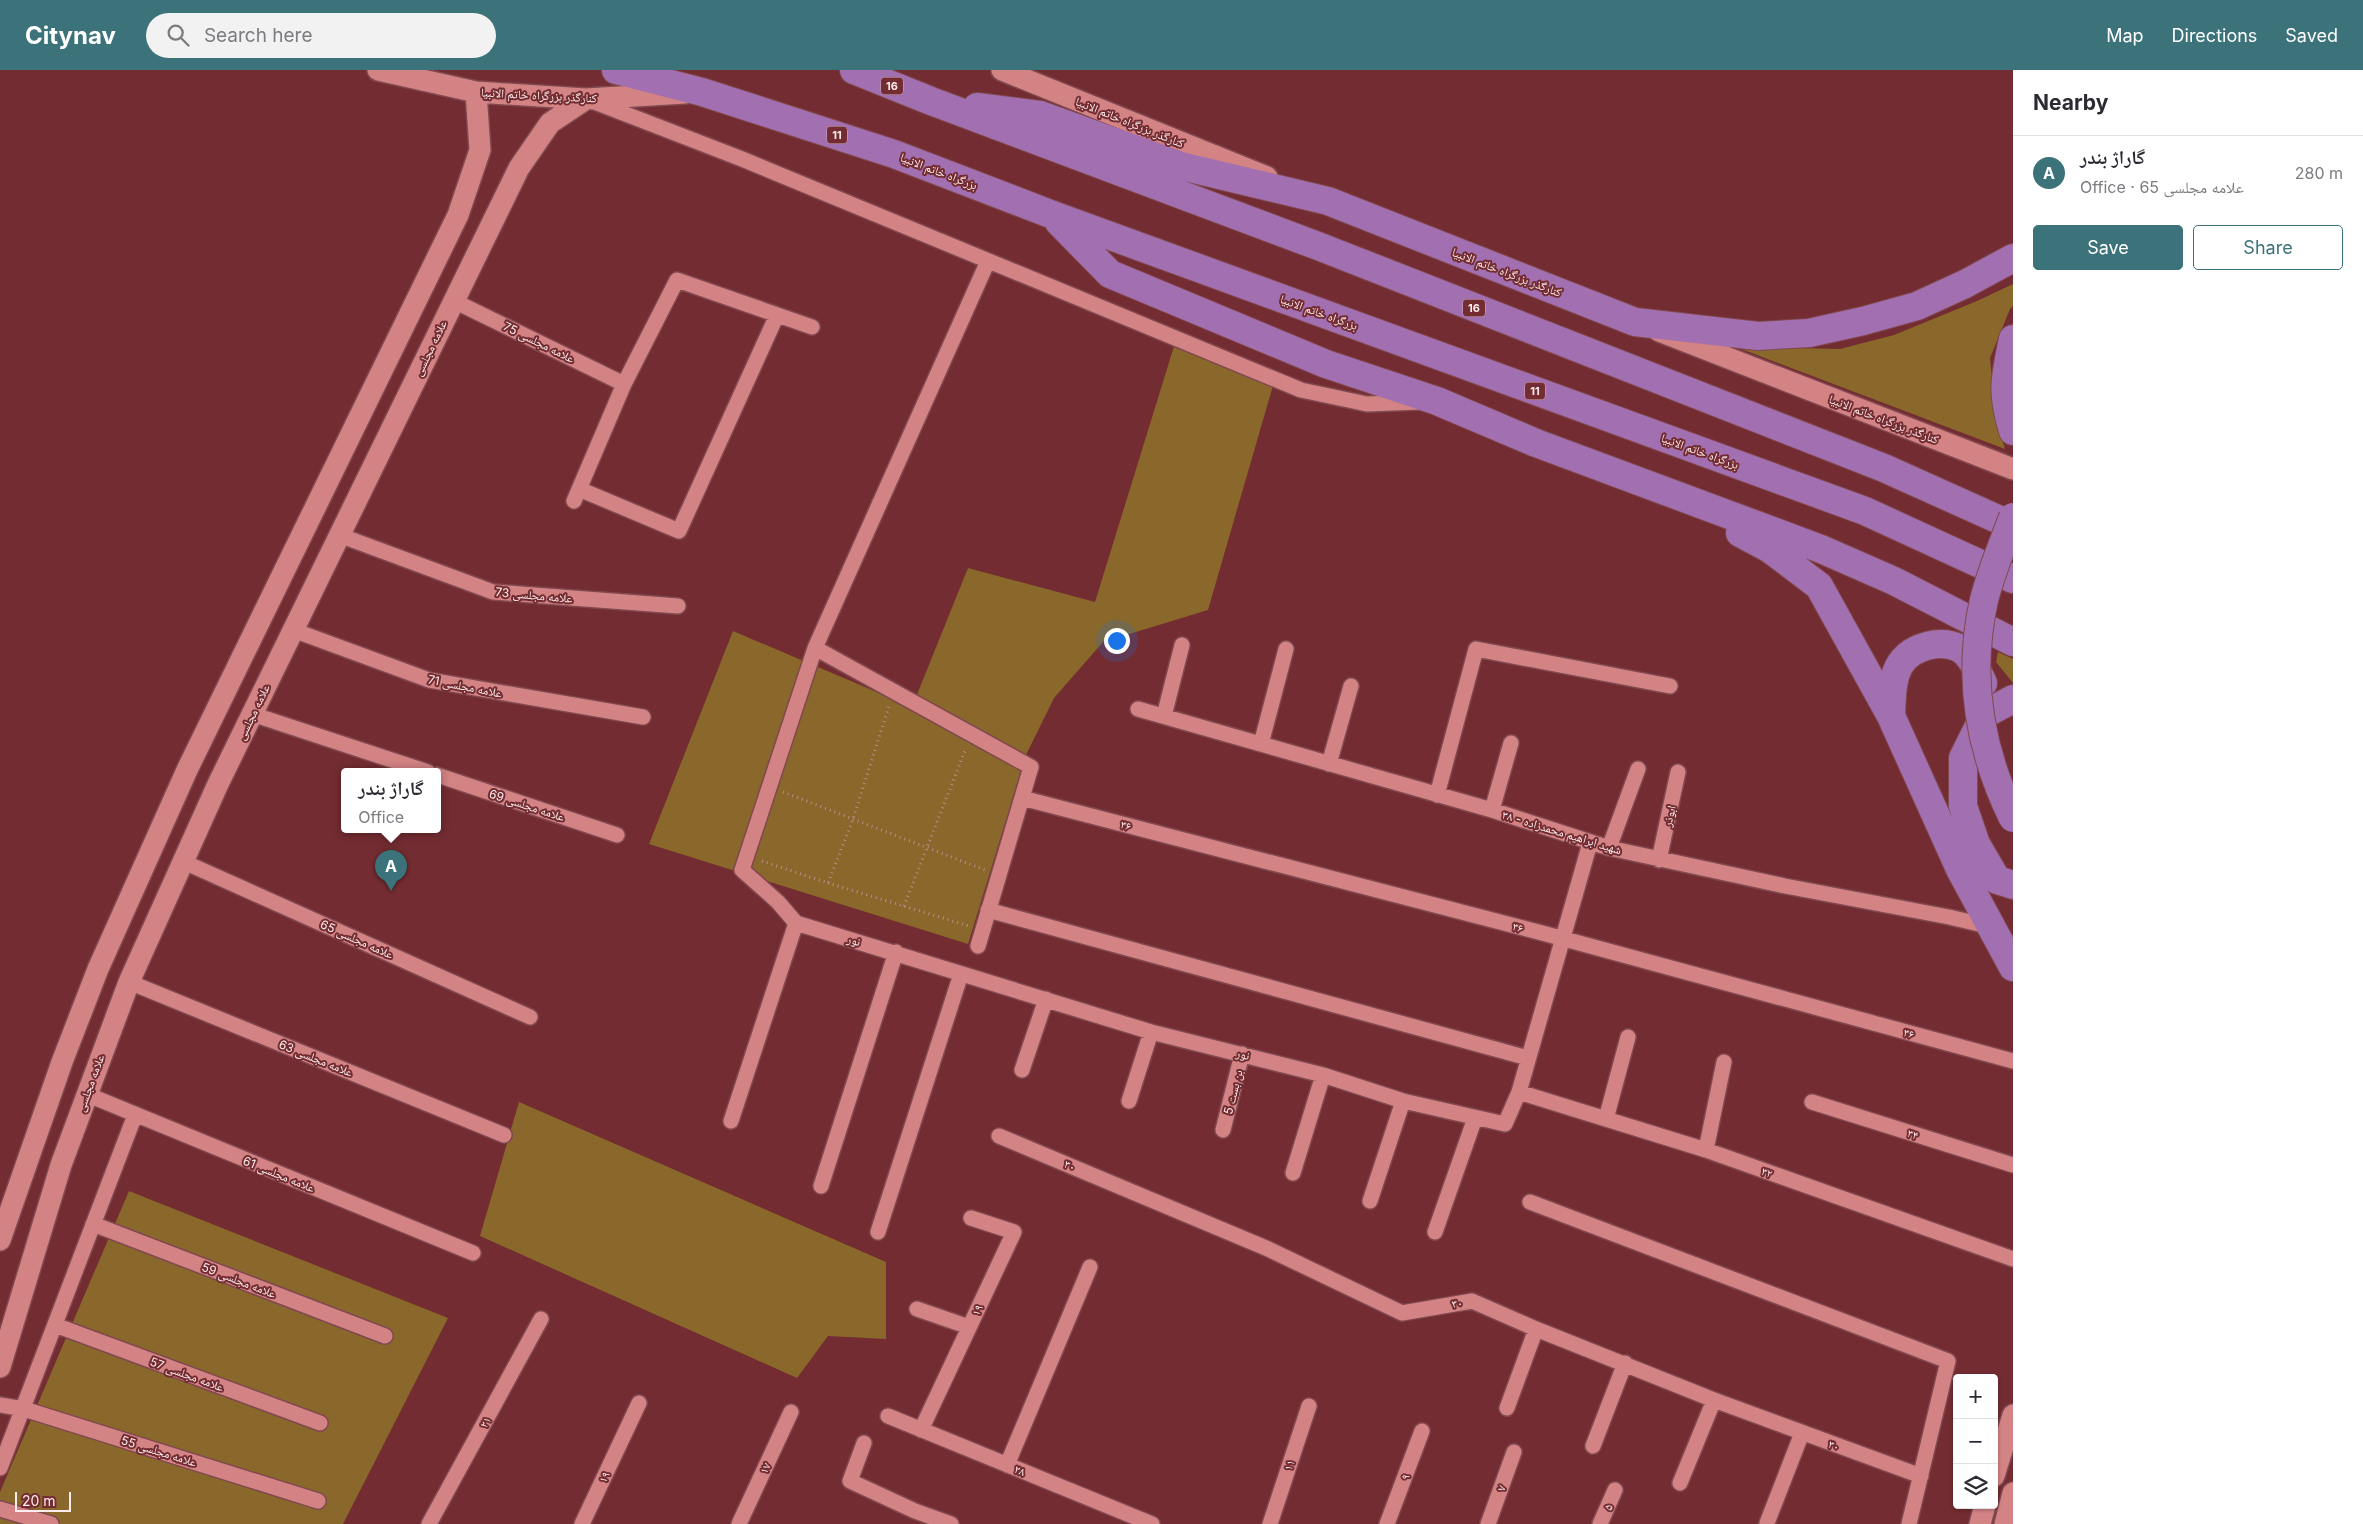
<!DOCTYPE html>
<meta charset="utf-8">
<style>
body{margin:0;font-family:Inter,"Noto Naskh Arabic",sans-serif;background:#f2f2f3;color:#2b2b33}
.controls{position:absolute;right:15px;bottom:15px;display:grid;overflow:hidden;border-radius:5px;box-shadow:0 1px 4px #0004}
.controls button{width:45px;height:45px;display:grid;place-items:center;padding:0;border:0;border-bottom:1px solid #e1e1e2;background:#fff;color:#2b2b33;font:25px sans-serif}
.scale{position:absolute;left:15px;bottom:12px;width:56px;box-sizing:border-box;padding-left:5px;border:2px solid #feecec;border-top:0;font-size:14px;line-height:18px;white-space:nowrap;color:#feecec;-webkit-text-stroke:4px #732c31;paint-order:stroke}
.you{position:absolute;left:1116px;top:570px;width:18px;height:18px;margin:-12px;border:4px solid #fff;border-radius:50%;background:#1a73e8;box-shadow:0 0 0 8px #1a73e833}
.badge{display:grid;place-items:center;width:32px;height:32px;border-radius:50%;background:#3c737a;color:#fff;font-size:16px;font-weight:700}
.pin{position:absolute;translate:-50% -41px;filter:drop-shadow(0 1px 2px #0008)}
.pin::after{content:'';position:absolute;top:26px;width:18px;height:15px;background:inherit;clip-path:polygon(0 0,100% 0,50% 100%)}
.popup{position:absolute;left:341px;top:698px;width:100px;height:65px;box-sizing:border-box;display:grid;place-content:center;border-radius:5px;background:#fff;filter:drop-shadow(0 1px 4px #0005);font-size:16px;white-space:nowrap;color:#7c7c81}
.popup b{font-size:19px;color:#2b2b33}
.popup::after{content:'';position:absolute;left:50%;top:100%;margin-left:-10px;border:10px solid transparent;border-top-color:#fff}
.list{margin:0;padding:0;list-style:none}
h2{display:flex;justify-content:space-between;align-items:center;height:65px;margin:0;padding:0 20px;font-size:21px}
h2 small{font-size:16px;font-weight:400;color:#7c7c81}
.list li{display:grid;grid-template-columns:32px 1fr auto;gap:15px;align-items:center;box-sizing:border-box;height:75px;padding:0 20px;border-top:1px solid #e1e1e2}
.list b{display:block;font-size:19px;white-space:nowrap}
.list p{margin:0;font-size:16px;white-space:nowrap;color:#7c7c81}
.list em{font-size:16px;font-style:normal;color:#7c7c81}
.actions{display:flex;gap:10px;padding:15px 20px}
.actions a{flex:1;padding:11px 0;border:1px solid #3c737a;border-radius:5px;text-align:center;font-size:18px;color:#3c737a}
.actions .main{background:#3c737a;color:#fff}
.icon{flex:none;width:28px;height:28px;fill:none;stroke:currentColor;stroke-width:2;stroke-linecap:round;stroke-linejoin:round}
.map{position:relative;flex:none;width:2013px;height:1454px;overflow:hidden}
header{display:flex;align-items:center;gap:30px;box-sizing:border-box;height:70px;padding:0 25px;background:#3c737a;color:#fff}
header strong{font-size:24px}
nav{display:flex;gap:28px;margin-inline-start:auto;font-size:18px}
.search{width:350px;height:45px;background:#f2f2f3;display:flex;align-items:center;gap:12px;box-sizing:border-box;padding:0 18px;border-radius:28px;color:#7c7c81;font-size:19px}
main{display:flex}
aside{flex:1;background:#fff}
.map>svg:first-child{display:block}
</style>
<header>
<strong>Citynav</strong>
<div class="search"><svg class="icon" aria-label="search" viewBox="0 0 24 24"><circle cx="10" cy="10" r="6"/><path d="M15 15l6 6"/></svg>Search here</div>
<nav><a>Map</a><a>Directions</a><a>Saved</a></nav>
</header>
<main>
<div class="map">
<svg width="2013" height="1454" viewBox="0 0 2013 1454">
<rect width="100%" height="100%" fill="#732c31"/>
<path fill="#8a672a" d="M2013 214V236L2010 239 1990 288 1996 351 2005 379 1736 277 1840 279 1894 265 1977 231Z
M1175 273 1274 312 1208 540 1103 572 1054 628 1026 685 968 874 649 774 733 561 912 637 968 498 1095 532Z
M1998 582 2013 589V613L1996 592Z
M519 1032 886 1192V1269L828 1266 797 1308 480 1166Z
M129 1121 448 1248 343 1454H0V1422Z"/>
<g fill="none" stroke-linecap="round" stroke-linejoin="round">
<g stroke="#80484f" stroke-width="18">
<path id="street" d="M592 31 742 89 1301 320 1367 334 1420 332
M454 231 624 314
M579 419 679 461 777 245
M574 431 624 314 677 210 812 257
M339 465 493 522 678 536
M293 560 429 610 643 647
M1138 639 1492 740 1609 778 1785 816 1949 847 1992 857
M252 644 428 702
M1164 646 1182 575
M1261 674 1286 579
M1329 694 1351 616
M437 705 617 765
M1437 725 1476 579 1670 616
M1022 728 1546 864 2013 991
M1492 740 1511 673
M1609 778 1638 699
M1659 790 1678 702
M184 792 530 947
M988 840 1528 988
M796 853 1151 962 1323 1005 1403 1031 1505 1054 1519 1022 1590 773
M796 853 778 832 742 800 815 578
M978 876 1031 697 815 578 988 191
M129 912 504 1065
M1022 1000 1046 929
M1519 1022 1706 1080 2013 1189
M86 1024 473 1183
M1129 1031 1151 962
M1812 1032 2013 1095
M1606 1049 1628 967
M731 1051 796 853
M1223 1060 1242 984
M999 1066 1266 1178 1402 1243 1472 1231 1536 1259 1714 1330 1921 1406
M1706 1080 1724 992
M1293 1103 1323 1005
M821 1116 896 882
M1370 1131 1403 1031
M1530 1132 1948 1291 1909 1454
M93 1154 385 1266
M878 1162 961 904
M1435 1162 1475 1048
M917 1239 969 1257
M55 1255 320 1353
M0 1335 24 1339 318 1431
M1507 1338 1536 1259
M888 1346 1152 1454
M921 1360 1014 1162 971 1148
M864 1373 850 1411 915 1441 951 1454
M1593 1376 1625 1293
M1007 1395 1090 1197
M0 1398 135 1045
M1680 1413 1714 1330
M0 1439 51 1454
M1767 1453 1802 1363
M429 1454 541 1249
M582 1454 639 1333
M739 1454 791 1342
M1270 1454 1309 1336
M1387 1454 1422 1361
M1488 1454 1514 1382
M1600 1454 1615 1420"/>
</g>
<g stroke="#80484f" stroke-width="24">
<path id="secondary" d="M378 0 476 22 586 29 685 23
M1002 0 1267 107
M1659 261 2013 399
M0 1170 62 992 98 899 187 700 458 145 480 80 476 22
M0 1297 61 1095 129 912 218 714 519 98 550 53 586 29
M1994 1406 2013 1345
M1980 1454 1985 1435
M2005 1454 2013 1423"/>
</g>
<g stroke="#80484f" stroke-width="30">
<path id="highway" d="M616 0 702 22 894 84 1053 145 1865 441 2013 509
M854 0 931 31 1318 176 1884 398 2013 456
M977 37 1040 45 1181 96 1328 131 1635 252 1758 266 1809 263 1863 251 1917 236 1965 214 2013 188
M1059 152 1110 204 1326 294 1437 331 1536 373 1821 479 1894 511 2013 572
M2013 269C2005 308 2001 321 2013 361
M1740 463 1770 479 1819 516 1891 646 1960 799 2013 897
M2013 629 1985 644 1963 688V736L1976 774 1997 810 2013 815
M1891 646C1892 629 1891 608 1901 593 1913 576 1941 569 1959 578 1972 585 1977 601 1983 613"/>
</g>
<path stroke="#b98c8f" stroke-width="3" stroke-dasharray="1 4" stroke-linecap="butt" d="M783 722 985 800
M762 791 828 813 853 749 889 636
M828 813 969 856
M904 836 966 678"/>
<use href="#street" stroke="#d38384" stroke-width="15"/>
<use href="#secondary" stroke="#d38384" stroke-width="21"/>
<use href="#highway" stroke="#a26fb0" stroke-width="28"/>
<g stroke="#80484f" stroke-width="30" stroke-linecap="butt">
<path id="highway-bridge" d="M2013 447C2003 474 1991 502 1984 530 1967 606 1979 679 2013 748"/>
</g>
<use href="#highway-bridge" stroke="#a26fb0" stroke-width="28"/>
</g>
<g text-anchor="middle" dominant-baseline="central" stroke-width="4" stroke-linejoin="round" paint-order="stroke">
<g fill="#732c31" stroke="#d4b2b4" stroke-width="1">
<rect x="881" y="7.5" width="22" height="17" rx="4"/>
<rect x="827" y="56.5" width="20" height="17" rx="4"/>
<rect x="1463" y="229.5" width="22" height="17" rx="4"/>
<rect x="1525" y="312.5" width="20" height="17" rx="4"/>
</g>
<g font-size="11" font-weight="bold" fill="#feecec">
<text x="892" y="16">16</text>
<text x="837" y="65">11</text>
<text x="1474" y="238">16</text>
<text x="1535" y="321">11</text>
</g>
<g font-size="12" fill="#feecec" stroke="#732c31">
<text transform="translate(539 25) rotate(3)">کنارگذر بزرگراه خاتم الانبیا</text>
<text transform="translate(1130 52) rotate(22)">کنارگذر بزرگراه خاتم الانبیا</text>
<text transform="translate(939 101) rotate(21)">بزرگراه خاتم الانبیا</text>
<text transform="translate(1507 202) rotate(21)">کنارگذر بزرگراه خاتم الانبیا</text>
<text transform="translate(1319 242) rotate(20)">بزرگراه خاتم الانبیا</text>
<text transform="translate(539 272) rotate(26)">علامه مجلسی 75</text>
<text transform="translate(430 278) rotate(-64)">علامه مجلسی</text>
<text transform="translate(1884 349) rotate(21)">کنارگذر بزرگراه خاتم الانبیا</text>
<text transform="translate(1700 381) rotate(20)">بزرگراه خاتم الانبیا</text>
<text transform="translate(534 525) rotate(5)">علامه مجلسی 73</text>
<text transform="translate(465 616) rotate(11)">علامه مجلسی 71</text>
<text transform="translate(253 642) rotate(-64)">علامه مجلسی</text>
<text transform="translate(527 735) rotate(18)">علامه مجلسی 69</text>
<text transform="translate(1669 746) rotate(-77)">ابوذر</text>
<text transform="translate(1126 755) rotate(15)">۳۶</text>
<text transform="translate(1562 762) rotate(17)">شهید ابراهیم محمدزاده - ۳۸</text>
<text transform="translate(1518 857) rotate(15)">۳۶</text>
<text transform="translate(357 869) rotate(24)">علامه مجلسی 65</text>
<text transform="translate(854 870) rotate(16)">نور</text>
<text transform="translate(1909 963) rotate(15)">۳۶</text>
<text transform="translate(1243 984) rotate(14)">نور</text>
<text transform="translate(316 988) rotate(22)">علامه مجلسی 63</text>
<text transform="translate(90 1013) rotate(-70)">علامه مجلسی</text>
<text transform="translate(1233 1022) rotate(-76)">بن بست 5</text>
<text transform="translate(1913 1064) rotate(18)">۳۴</text>
<text transform="translate(1070 1095) rotate(23)">۳۰</text>
<text transform="translate(1767 1102) rotate(20)">۳۲</text>
<text transform="translate(279 1104) rotate(22)">علامه مجلسی 61</text>
<text transform="translate(239 1210) rotate(21)">علامه مجلسی 59</text>
<text transform="translate(1457 1233) rotate(-10)">۳۰</text>
<text transform="translate(977 1240) rotate(-65)">۱۹</text>
<text transform="translate(187 1304) rotate(20)">علامه مجلسی 57</text>
<text transform="translate(485 1352) rotate(-61)">۲۱</text>
<text transform="translate(1834 1375) rotate(19)">۳۰</text>
<text transform="translate(159 1381) rotate(17)">علامه مجلسی 55</text>
<text transform="translate(1289 1395) rotate(-72)">۱۱</text>
<text transform="translate(765 1398) rotate(-65)">۱۷</text>
<text transform="translate(1020 1400) rotate(22)">۲۸</text>
<text transform="translate(604 1407) rotate(-65)">۱۹</text>
<text transform="translate(1405 1407) rotate(-69)">۹</text>
<text transform="translate(1501 1418) rotate(-70)">۷</text>
<text transform="translate(1608 1437) rotate(-67)">۵</text>
</g>
</g>
</svg>
<div class="controls">
<button>+</button>
<button>−</button>
<button><svg class="icon" aria-label="layers" viewBox="0 0 24 24"><path d="M12 4l9 5-9 5-9-5zM3 14l9 5 9-5"/></svg></button>
</div>
<div class="scale">20 m</div>
<div class="you"></div>
<div class="pin badge" style="left:391px;top:821px">A</div>
<div class="popup"><b>گاراژ بندر</b>Office</div>
</div>
<aside>
<h2>Nearby<small></small></h2>
<ul class="list">
<li><span class="badge">A</span><div><b>گاراژ بندر</b><p>Office · علامه مجلسی 65</p></div><em>280 m</em></li>
</ul>
<div class="actions"><a class="main">Save</a><a>Share</a></div>
</aside>
</main>
